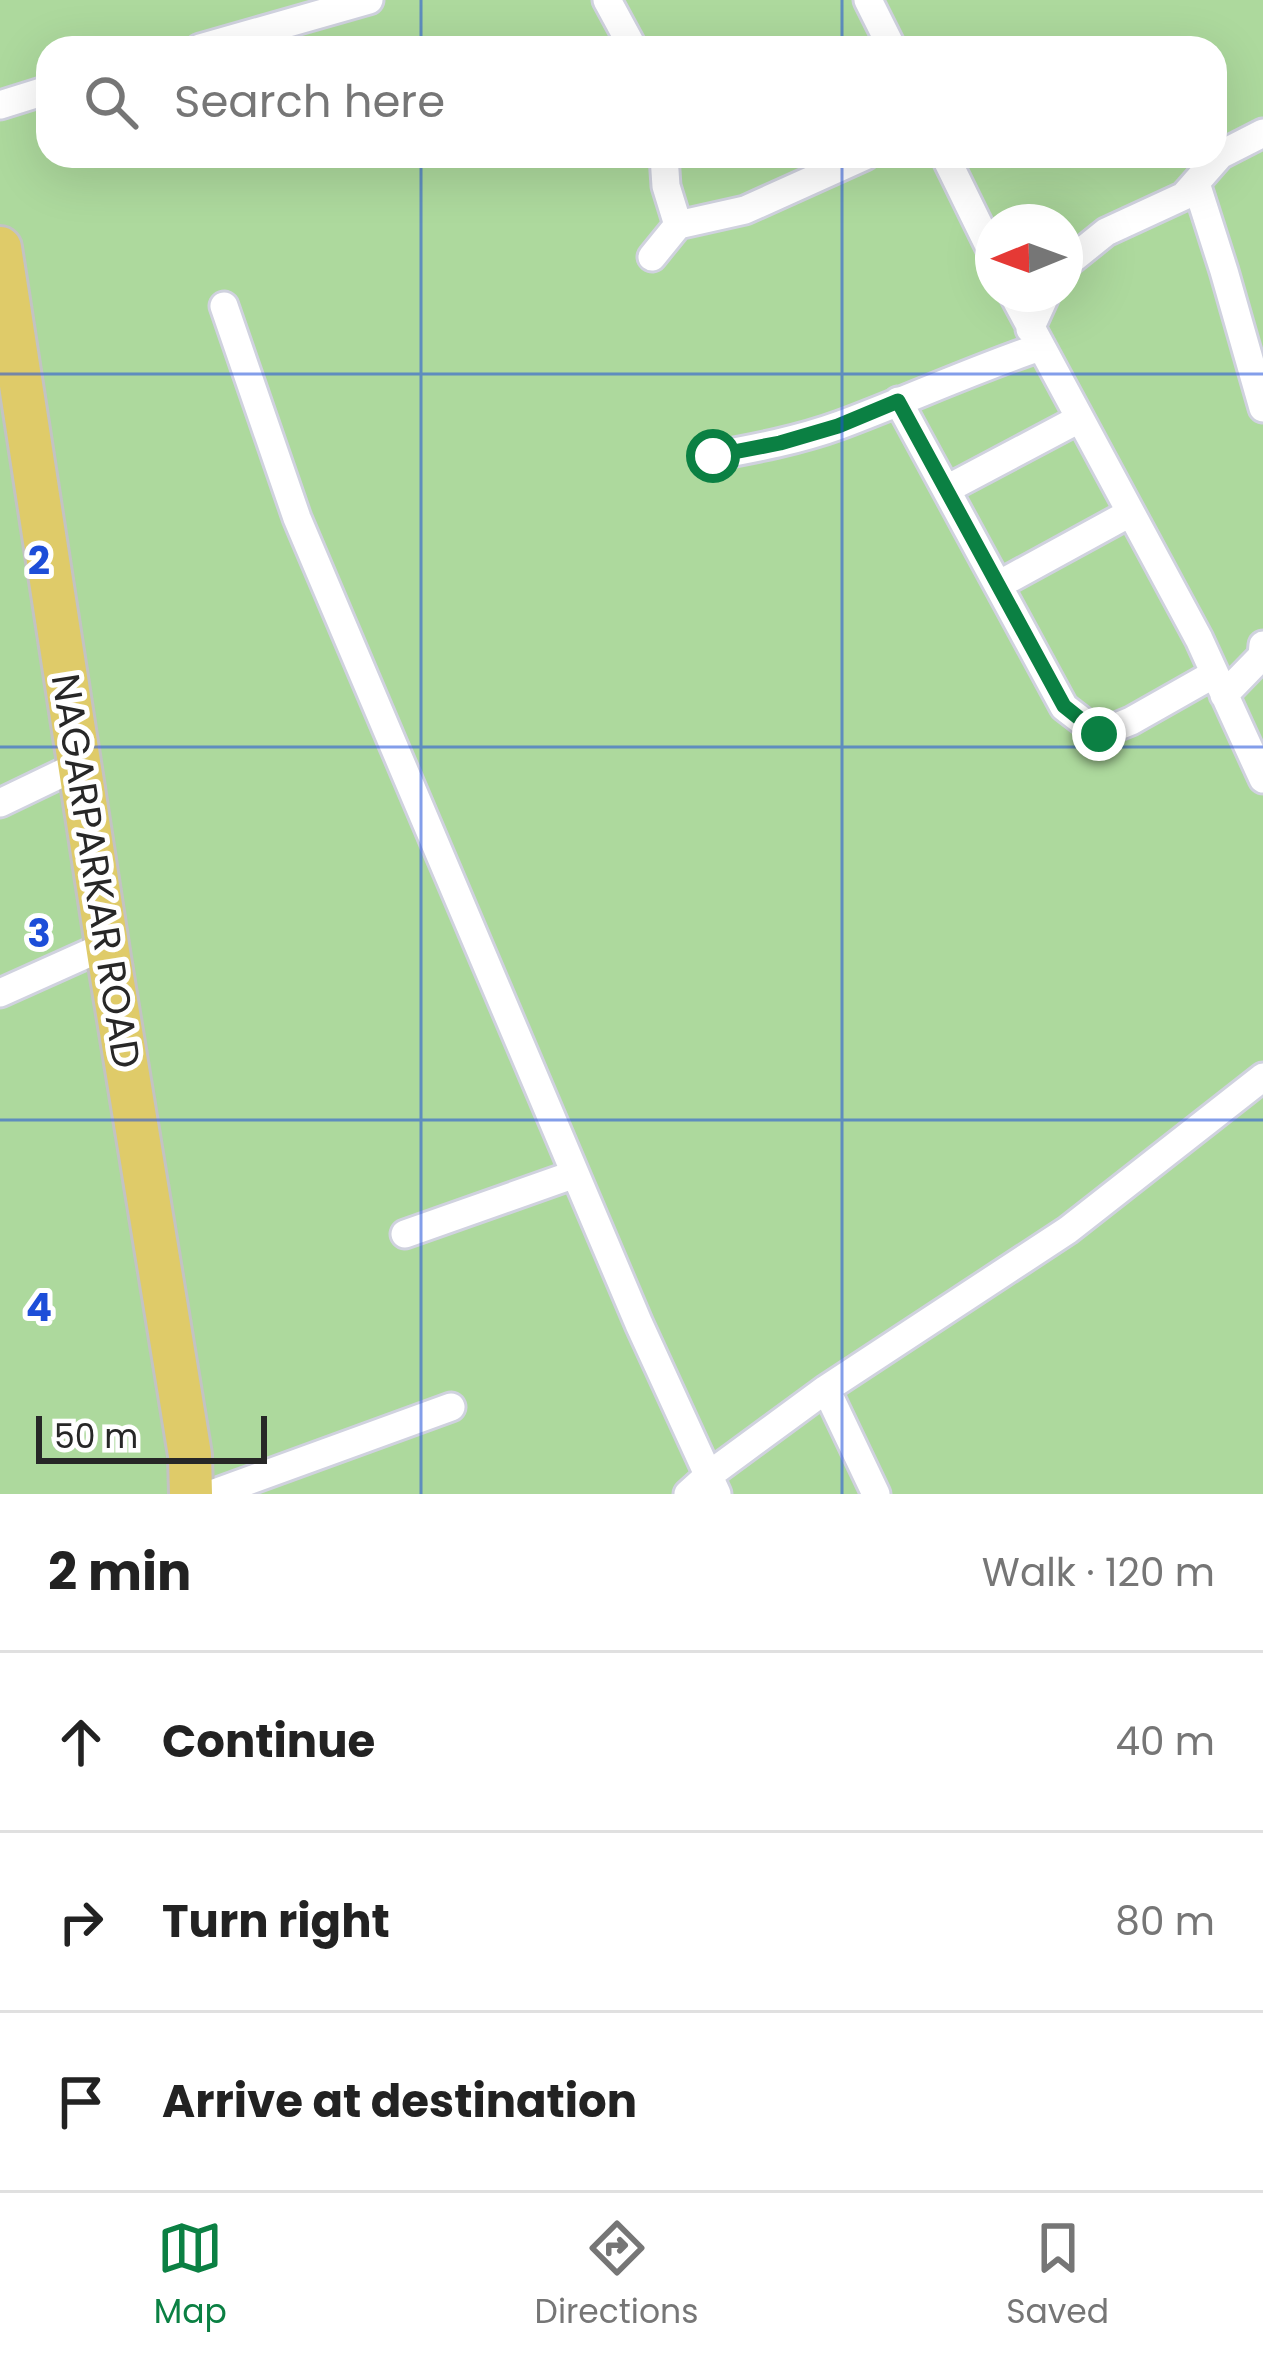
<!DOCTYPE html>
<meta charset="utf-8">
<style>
body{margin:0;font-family:Poppins,sans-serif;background:#f6f6f6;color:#222}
.compass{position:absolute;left:975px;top:204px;width:108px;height:108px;border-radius:50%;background:#fff;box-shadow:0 12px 48px #0002;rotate:269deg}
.scale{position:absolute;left:36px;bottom:30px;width:231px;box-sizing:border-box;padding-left:12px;border:6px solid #272727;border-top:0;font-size:33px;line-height:42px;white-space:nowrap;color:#272727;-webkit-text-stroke:9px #fff;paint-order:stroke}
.stop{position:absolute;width:36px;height:36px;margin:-27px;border:9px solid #0b8043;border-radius:50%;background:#fff}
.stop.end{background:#0b8043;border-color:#fff;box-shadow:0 3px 12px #0008}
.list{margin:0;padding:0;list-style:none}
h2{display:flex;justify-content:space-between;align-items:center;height:156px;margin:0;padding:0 48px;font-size:51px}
h2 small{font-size:39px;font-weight:400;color:#767676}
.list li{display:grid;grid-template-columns:78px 1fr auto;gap:36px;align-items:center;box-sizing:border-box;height:180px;padding:0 48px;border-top:3px solid #e0e0e0}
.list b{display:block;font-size:45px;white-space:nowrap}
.list em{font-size:39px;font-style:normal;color:#767676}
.icon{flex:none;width:66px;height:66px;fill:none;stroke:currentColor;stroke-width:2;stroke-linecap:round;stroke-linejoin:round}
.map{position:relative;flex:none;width:1263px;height:1494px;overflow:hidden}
.search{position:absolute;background:#fff;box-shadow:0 12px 48px #0002;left:36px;right:36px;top:36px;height:132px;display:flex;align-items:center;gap:30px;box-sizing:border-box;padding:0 42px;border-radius:36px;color:#767676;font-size:45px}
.sheet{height:696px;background:#fff}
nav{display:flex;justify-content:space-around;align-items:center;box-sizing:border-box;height:168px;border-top:3px solid #e0e0e0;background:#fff;font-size:33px;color:#767676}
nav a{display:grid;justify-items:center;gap:6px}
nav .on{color:#0b8043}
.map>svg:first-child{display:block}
</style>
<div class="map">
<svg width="1263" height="1494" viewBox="0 0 1263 1494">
<rect width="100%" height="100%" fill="#e8e3db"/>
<path fill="#add99d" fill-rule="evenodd" d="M0 0H1263V1494H0ZM48 48H1215V156H48ZM993 222H1065V294H993Z"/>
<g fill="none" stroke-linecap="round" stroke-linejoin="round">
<g stroke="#d0d2df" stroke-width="33">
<path id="minor" d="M607 0 633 48
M868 0 892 48
M200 48 369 0
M0 105 48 90
M664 156 666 186 678 225
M945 156 993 254
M1196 183 1224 271 1263 408
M652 257 678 225 745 210 865 156
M1065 265 1106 232 1184 196 1220 155 1263 133
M1013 294 1199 639 1263 779
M224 306 297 518 639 1324 717 1494
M1030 329 1046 294
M898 401 1064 707 1099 734 1131 721 1214 674
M713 456C756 448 799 440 840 425 907 400 972 370 1040 347
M947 489 1079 419
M1000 584 1130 513
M1224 695 1262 656 1263 645
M0 803 79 765
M0 993 107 945
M405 1234 575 1174
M826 1389 876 1494
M212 1494 451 1407
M688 1494 709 1475 826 1389 1068 1230 1263 1077"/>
</g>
<g stroke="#c3c3c3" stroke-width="48">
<path id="primary" d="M0 248 109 958 190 1455 191 1494"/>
</g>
<use href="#minor" stroke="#fff" stroke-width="27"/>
<use href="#primary" stroke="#dfcb69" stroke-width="42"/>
</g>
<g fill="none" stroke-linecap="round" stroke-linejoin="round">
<path stroke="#0b8043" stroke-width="15" d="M713 456 780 443 838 426 898 401 1064 706 1099 734"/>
</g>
<path fill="none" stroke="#1d4ed8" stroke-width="3" stroke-opacity="0.55" d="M421 0V48M842 0V48M421 156V1494M842 156V1494M0 374H1263M0 747H1263M0 1120H1263"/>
<g text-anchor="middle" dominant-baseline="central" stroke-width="10" stroke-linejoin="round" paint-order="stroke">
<g font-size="39" fill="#272727" stroke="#fff">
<text transform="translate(96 871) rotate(81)">NAGARPARKAR ROAD</text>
</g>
</g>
<g font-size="39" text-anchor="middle" font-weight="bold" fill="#1d4ed8" stroke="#fff" stroke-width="10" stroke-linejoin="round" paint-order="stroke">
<text x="39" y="574">2</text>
<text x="39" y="947">3</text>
<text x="39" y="1321">4</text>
</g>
</svg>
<svg class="compass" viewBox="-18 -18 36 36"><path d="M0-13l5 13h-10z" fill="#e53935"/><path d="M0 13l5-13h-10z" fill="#767676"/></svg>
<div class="scale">50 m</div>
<div class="stop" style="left:713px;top:456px"></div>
<div class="stop end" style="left:1099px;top:734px"></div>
<div class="search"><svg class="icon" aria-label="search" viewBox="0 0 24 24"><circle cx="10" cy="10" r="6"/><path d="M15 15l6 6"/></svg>Search here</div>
</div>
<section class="sheet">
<h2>2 min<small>Walk · 120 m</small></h2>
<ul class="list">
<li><svg class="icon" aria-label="ahead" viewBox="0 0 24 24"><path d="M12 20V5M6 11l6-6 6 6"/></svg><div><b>Continue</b></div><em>40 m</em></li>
<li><svg class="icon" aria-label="right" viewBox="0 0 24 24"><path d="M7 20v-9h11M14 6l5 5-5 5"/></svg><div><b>Turn right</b></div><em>80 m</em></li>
<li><svg class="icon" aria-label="arrive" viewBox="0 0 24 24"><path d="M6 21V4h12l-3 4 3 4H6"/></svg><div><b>Arrive at destination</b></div></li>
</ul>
</section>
<nav>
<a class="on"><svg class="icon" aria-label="map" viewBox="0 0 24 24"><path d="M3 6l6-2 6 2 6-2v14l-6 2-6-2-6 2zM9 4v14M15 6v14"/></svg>Map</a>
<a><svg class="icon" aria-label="directions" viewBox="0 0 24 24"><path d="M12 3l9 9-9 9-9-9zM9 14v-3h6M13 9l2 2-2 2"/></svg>Directions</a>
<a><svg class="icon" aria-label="saved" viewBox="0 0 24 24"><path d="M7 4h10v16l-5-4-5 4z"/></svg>Saved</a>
</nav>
